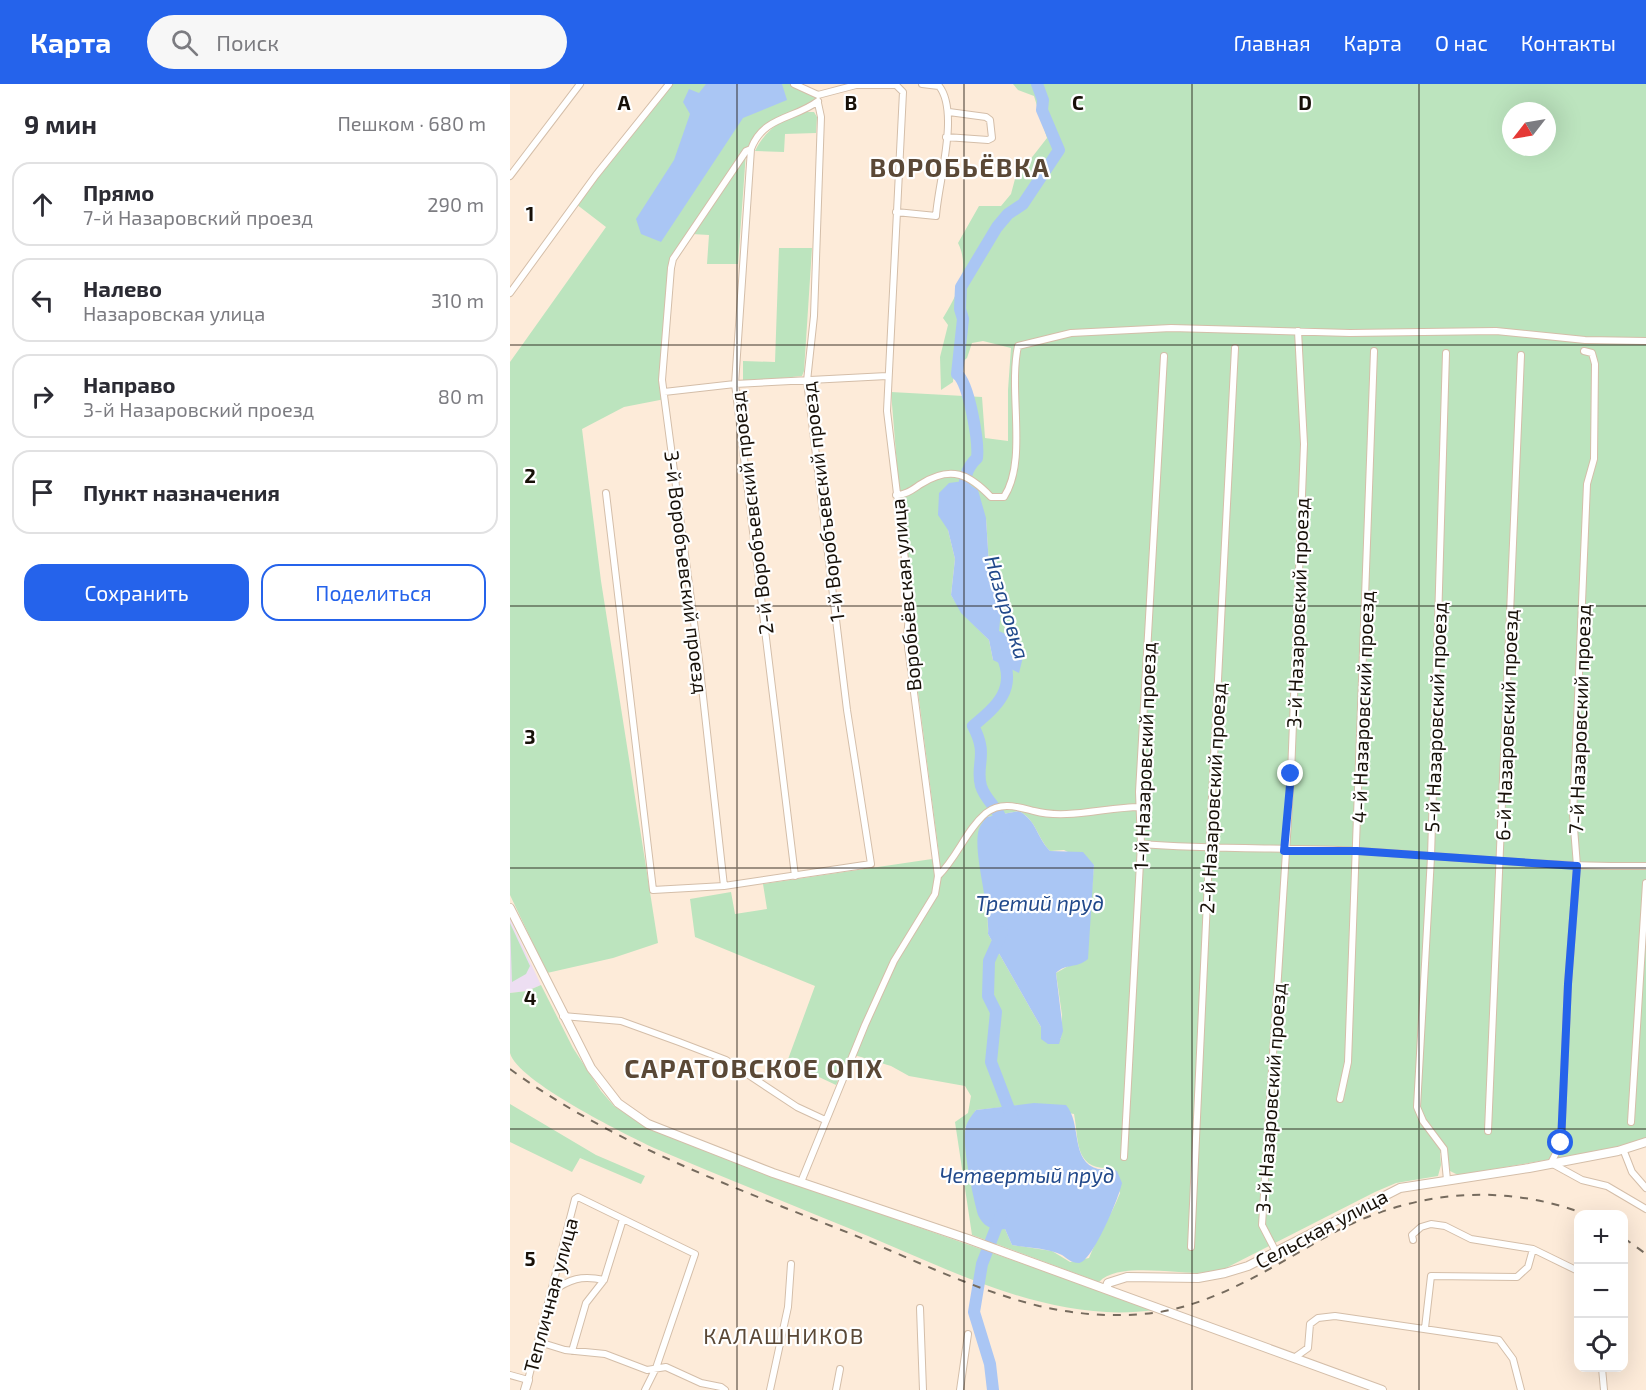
<!DOCTYPE html>
<html lang="ru">
<meta charset="utf-8">
<style>
body{margin:0;font-family:"Exo 2",sans-serif;background:#f7f7f7;color:#2b2b33}
.controls{position:absolute;right:18px;bottom:18px;display:grid;overflow:hidden;border-radius:12px;box-shadow:0 6px 24px #0002}
.controls button{width:54px;height:54px;display:grid;place-items:center;padding:0;border:0;border-bottom:2px solid #e1e1e2;background:#fff;color:#2b2b33;font:30px sans-serif}
.compass{position:absolute;left:992px;top:18px;width:54px;height:54px;border-radius:50%;background:#fff;box-shadow:0 6px 24px #0002;rotate:239deg}
.stop{position:absolute;width:18px;height:18px;margin:-14px;border:4px solid #2563eb;border-radius:50%;background:#fff}
.stop.end{background:#2563eb;border-color:#fff;box-shadow:0 2px 6px #0008}
.list{margin:0;padding:0;list-style:none}
h2{display:flex;justify-content:space-between;align-items:center;height:78px;margin:0;padding:0 24px;font-size:26px}
h2 small{font-size:20px;font-weight:400;color:#7c7c81}
.list li{display:grid;grid-template-columns:39px 1fr auto;gap:18px;align-items:center;box-sizing:border-box;height:84px;margin:0 12px 12px;padding:0 12px;border:2px solid #e1e1e2;border-radius:18px}
.list b{display:block;font-size:22px;white-space:nowrap}
.list p{margin:0;font-size:20px;white-space:nowrap;color:#7c7c81}
.list em{font-size:20px;font-style:normal;color:#7c7c81}
.actions{display:flex;gap:12px;padding:18px 24px}
.actions a{flex:1;padding:14px 0;border:2px solid #2563eb;border-radius:18px;text-align:center;font-size:21px;color:#2563eb}
.actions .main{background:#2563eb;color:#fff}
.icon{flex:none;width:33px;height:33px;fill:none;stroke:currentColor;stroke-width:2;stroke-linecap:round;stroke-linejoin:round}
.map{position:relative;flex:none;width:1136px;height:1306px;overflow:hidden}
header{display:flex;align-items:center;gap:36px;box-sizing:border-box;height:84px;padding:0 30px;background:#2563eb;color:#fff}
header strong{font-size:28px}
nav{display:flex;gap:33px;margin-inline-start:auto;font-size:21px}
.search{width:420px;height:54px;background:#f7f7f7;display:flex;align-items:center;gap:15px;box-sizing:border-box;padding:0 21px;border-radius:33px;color:#7c7c81;font-size:22px}
main{display:flex}
aside{flex:1;background:#fff}
.map>svg:first-child{display:block}
</style>
<header>
<strong>Карта</strong>
<div class="search"><svg class="icon" aria-label="search" viewBox="0 0 24 24"><circle cx="10" cy="10" r="6"/><path d="M15 15l6 6"/></svg>Поиск</div>
<nav><a>Главная</a><a>Карта</a><a>О нас</a><a>Контакты</a></nav>
</header>
<main>
<aside>
<h2>9 мин<small>Пешком · 680 m</small></h2>
<ul class="list">
<li><svg class="icon" aria-label="ahead" viewBox="0 0 24 24"><path d="M12 20V5M6 11l6-6 6 6"/></svg><div><b>Прямо</b><p>7-й Назаровский проезд</p></div><em>290 m</em></li>
<li><svg class="icon" aria-label="left" viewBox="0 0 24 24"><path d="M17 20v-9H6M10 6l-5 5 5 5"/></svg><div><b>Налево</b><p>Назаровская улица</p></div><em>310 m</em></li>
<li><svg class="icon" aria-label="right" viewBox="0 0 24 24"><path d="M7 20v-9h11M14 6l5 5-5 5"/></svg><div><b>Направо</b><p>3-й Назаровский проезд</p></div><em>80 m</em></li>
<li><svg class="icon" aria-label="arrive" viewBox="0 0 24 24"><path d="M6 21V4h12l-3 4 3 4H6"/></svg><div><b>Пункт назначения</b></div></li>
</ul>
<div class="actions"><a class="main">Сохранить</a><a>Поделиться</a></div>
</aside>
<div class="map">
<svg width="1136" height="1306" viewBox="0 0 1136 1306">
<rect width="100%" height="100%" fill="#fdebd9"/>
<path fill="#eddef2" d="M0 835 31 901 17 907 0 909Z"/>
<path fill="#bce4be" fill-rule="evenodd" d="M159 0H284L308 11V19L260 41 236 68 228 180H197L199 151 182 150 163 175 152 296 155 315 114 323 72 345 91 497 148 859 103 874 37 889 0 811V278L96 143 66 120Z
M503 0H1136V1054L1113 1063 948 1091 940 1087 937 1068 930 1069 931 1081 928 1092 886 1099 865 1108 714 1185C705 1187 695 1189 686 1189 661 1189 606 1179 589 1198L462 1151 445 1038 458 1029 461 1012 455 1002 399 992 381 982 341 970 326 1001 277 978 305 902 185 853 180 815 221 808 225 830 257 825 253 800 422 775 429 770 401 554 403 517 389 406 381 308 472 313 475 354 498 357V306L501 264 473 257 462 259 457 274 444 285 443 298 431 306 430 273 438 241 433 234C447 211 461 185 448 159L469 122H491L501 110 505 95 537 54 524 12 508 6ZM1001 27H1037V63H1001ZM476 434 480 497 493 506 483 576 479 556 452 529 441 511 445 475 438 446ZM509 727C527 737 526 752 540 767L554 766 584 781 582 804 560 881 546 889 552 931 551 955 531 943 478 850 476 733ZM513 1021 564 1030C569 1056 564 1086 600 1084L610 1109C601 1132 588 1151 579 1174L560 1178 542 1167 502 1161 495 1145 459 1092 455 1044 466 1026Z
M293 28H304L307 33 306 49 275 50 274 68 245 67C256 45 271 36 293 28Z
M269 164H302L294 287 292 292 233 298V277L265 278Z
M0 839 20 882 16 890 2 898Z
M31 901 63 964 91 1007 104 1022 136 1043 262 1092 645 1226C544 1240 449 1190 358 1152 287 1123 215 1094 144 1064 115 1050 7 997 0 969 0 954 0 925 0 909L17 907Z
M0 1020 86 1071 135 1092 131 1100 70 1074 62 1088 0 1058Z"/>
<path fill="#aac6f4" d="M196 0H272L277 16 233 34 151 158 131 150 126 135 164 76 180 30 173 18 179 5 189 9Z
M454 397 468 406 476 434 480 497 493 506 489 547 506 555 513 573 509 589 483 576 479 556 451 529 441 511 445 475 438 446 428 431 429 409 439 399Z
M509 727C528 738 525 751 540 767L573 768 584 781 578 875C566 885 556 879 546 889L553 947 549 960H538L531 955V943L478 850C480 821 462 767 469 745 470 741 474 737 476 733Z
M524 1019 556 1021C572 1039 560 1078 588 1085 595 1086 600 1084 607 1087L612 1099C609 1114 582 1178 569 1179 561 1179 558 1175 552 1171 539 1164 517 1164 502 1161L495 1145C481 1146 474 1143 468 1131 463 1112 451 1059 456 1042 458 1036 462 1031 466 1026Z"/>
<g fill="none" stroke-linecap="round" stroke-linejoin="round">
<path stroke="#aac6f4" stroke-width="12" d="M454 413C454 397 455 385 467 374 469 358 459 299 447 290L453 235 450 225 451 203 487 143 498 130 513 120 549 66 532 26 533 16 527 0
M492 572C507 605 487 622 463 642 479 671 465 681 471 702 476 718 489 723 494 743
M492 848 479 877 478 912 486 928 481 978 504 1038
M483 1306 480 1280 464 1228 472 1180 491 1131"/>
<g stroke="#d4bea9" stroke-width="8">
<path id="minor" d="M284 0 308 11 346 1H386L393 8 377 327 400 517 397 555 428 792 425 810 384 877 355 941 291 1098
M436 53 478 56 482 54 480 36 476 33 439 28
M241 65 225 300 285 792
M0 92 70 0
M386 128 426 132C428 99 450 28 429 2L412 0
M0 209 86 91 159 0
M1074 267 1082 269 1085 280 1084 375 1077 400 1063 731 1067 782 1058 900 1051 1059 1041 1079 1072 1096 1097 1102 1136 1125
M936 269 921 773 907 1023 913 1037 934 1065 937 1096
M154 308 225 300 377 292
M96 409 143 806 214 802 361 780 337 626 297 297 304 232 311 33 308 19
M386 411C396 411 403 405 411 400 441 381 459 390 481 413H494C518 376 498 308 508 262L561 249 661 244 840 249 986 247 1075 256 1136 257
M631 760C705 766 777 763 850 767 945 773 1040 783 1136 782
M428 792C447 774 456 746 476 729 491 717 508 723 524 727 557 736 596 723 630 723
M214 802 189 576 152 296 161 184 163 175 236 67 241 65C253 32 285 35 308 17
M53 932 111 937 169 958 216 976 287 1023 315 1036
M830 1015 838 978 864 267
M1121 1038 1136 799
M978 1047 1011 271
M1113 1065 1122 1088 1136 1104
M614 1073 631 760 629 708 654 272
M903 1156 902 1151 911 1143 921 1140 935 1142 961 1155 1023 1165 1068 1187
M681 1163C694 863 709 564 725 264
M765 1166 752 1141 781 690 794 360 788 247
M41 1208C60 1195 71 1191 94 1196
M410 1224 413 1306
M915 1244 921 1192 1007 1193 1018 1183 1023 1165
M29 1258 55 1266 95 1270 137 1286 156 1283 191 1299 211 1303 215 1306
M62 1267 76 1219 94 1196 113 1135
M784 1274 798 1264 800 1240 808 1234 825 1232 989 1256 1003 1275 1011 1306
M1092 1284 1094 1306
M0 1291 18 1296 65 1115 68 1113 185 1170 146 1284 135 1306
M260 1306 278 1223 281 1180
M326 1306 330 1285
M450 1306 458 1250"/>
</g>
<g stroke="#d4bea9" stroke-width="10">
<path id="tertiary" d="M0 824 81 984 108 1019 138 1040 263 1089 458 1155 872 1306
M596 1205 598 1199 617 1193 688 1194 715 1189 738 1182 890 1104 1019 1084 1108 1067 1136 1058
M15 1306 18 1296"/>
</g>
<use href="#minor" stroke="#fff" stroke-width="6"/>
<use href="#tertiary" stroke="#fff" stroke-width="8"/>
<path stroke="#766b5e" stroke-width="2" stroke-dasharray="8 8" stroke-linecap="butt" d="M0 985C104 1061 226 1104 344 1151 404 1176 465 1206 529 1222 568 1231 610 1234 650 1228 713 1217 768 1179 823 1149 902 1107 991 1098 1075 1130
M1114 1154 1136 1170"/>
</g>
<g fill="none" stroke-linecap="round" stroke-linejoin="round">
<path stroke="#2563eb" stroke-width="8" d="M781 690 774 767H847L1067 782 1058 900 1051 1059"/>
</g>
<path fill="none" stroke="#171008" stroke-width="1.5" stroke-opacity="0.55" d="M227 0V1306M454 0V1306M682 0V1306M909 0V1306M0 261H1136M0 522H1136M0 784H1136M0 1045H1136"/>
<g text-anchor="middle" dominant-baseline="central" stroke-width="4.5" stroke-linejoin="round" paint-order="stroke">
<g font-size="20" fill="#171008" stroke="#fff">
<text transform="translate(312 418) rotate(-97)">1-й Воробъевский проезд</text>
<text transform="translate(241 429) rotate(-97)">2-й Воробъевский проезд</text>
<text transform="translate(177 488) rotate(83)">3-й Воробъевский проезд</text>
<text transform="translate(395 511) rotate(-95)">Воробьёвская улица</text>
<text transform="translate(787 529) rotate(-88)">3-й Назаровский проезд</text>
<text transform="translate(852 623) rotate(-88)">4-й Назаровский проезд</text>
<text transform="translate(925 633) rotate(-88)">5-й Назаровский проезд</text>
<text transform="translate(1069 635) rotate(-88)">7-й Назаровский проезд</text>
<text transform="translate(996 641) rotate(-88)">6-й Назаровский проезд</text>
<text transform="translate(634 672) rotate(-88)">1-й Назаровский проезд</text>
<text transform="translate(702 714) rotate(-87)">2-й Назаровский проезд</text>
<text transform="translate(760 1014) rotate(-86)">3-й Назаровский проезд</text>
<text transform="translate(811 1144) rotate(-28)">Сельская улица</text>
<text transform="translate(40 1211) rotate(-75)">Тепличная улица</text>
</g>
<g font-size="21" font-style="italic" fill="#21498b" stroke="#fff">
<text transform="translate(498 523) rotate(73)">Назаровка</text>
<text x="530" y="818">Третий пруд</text>
<text x="517" y="1090">Четвертый пруд</text>
</g>
<g font-size="22" letter-spacing="1.5" fill="#5a4836" stroke="#fff">
<text x="274" y="1251">КАЛАШНИКОВ</text>
</g>
<g font-size="26" font-weight="bold" letter-spacing="1.5" fill="#5a4836" stroke="#fff">
<text x="450" y="82">ВОРОБЬЁВКА</text>
<text x="244" y="983">САРАТОВСКОЕ ОПХ</text>
</g>
</g>
<g font-size="20" text-anchor="middle" font-weight="bold" fill="#171008" stroke="#fff" stroke-width="4.5" stroke-linejoin="round" paint-order="stroke">
<text x="114" y="26">A</text>
<text x="341" y="26">B</text>
<text x="568" y="26">C</text>
<text x="795" y="26">D</text>
<text x="20" y="137">1</text>
<text x="20" y="399">2</text>
<text x="20" y="660">3</text>
<text x="20" y="921">4</text>
<text x="20" y="1182">5</text>
</g>
</svg>
<div class="controls">
<button>+</button>
<button>−</button>
<button><svg class="icon" aria-label="locate" viewBox="0 0 24 24"><circle cx="12" cy="12" r="6"/><path d="M12 2v4M12 18v4M2 12h4M18 12h4"/></svg></button>
</div>
<svg class="compass" viewBox="-18 -18 36 36"><path d="M0-13l5 13h-10z" fill="#e53935"/><path d="M0 13l5-13h-10z" fill="#7c7c81"/></svg>
<div class="stop" style="left:1051px;top:1059px"></div>
<div class="stop end" style="left:781px;top:690px"></div>
</div>
</main>
